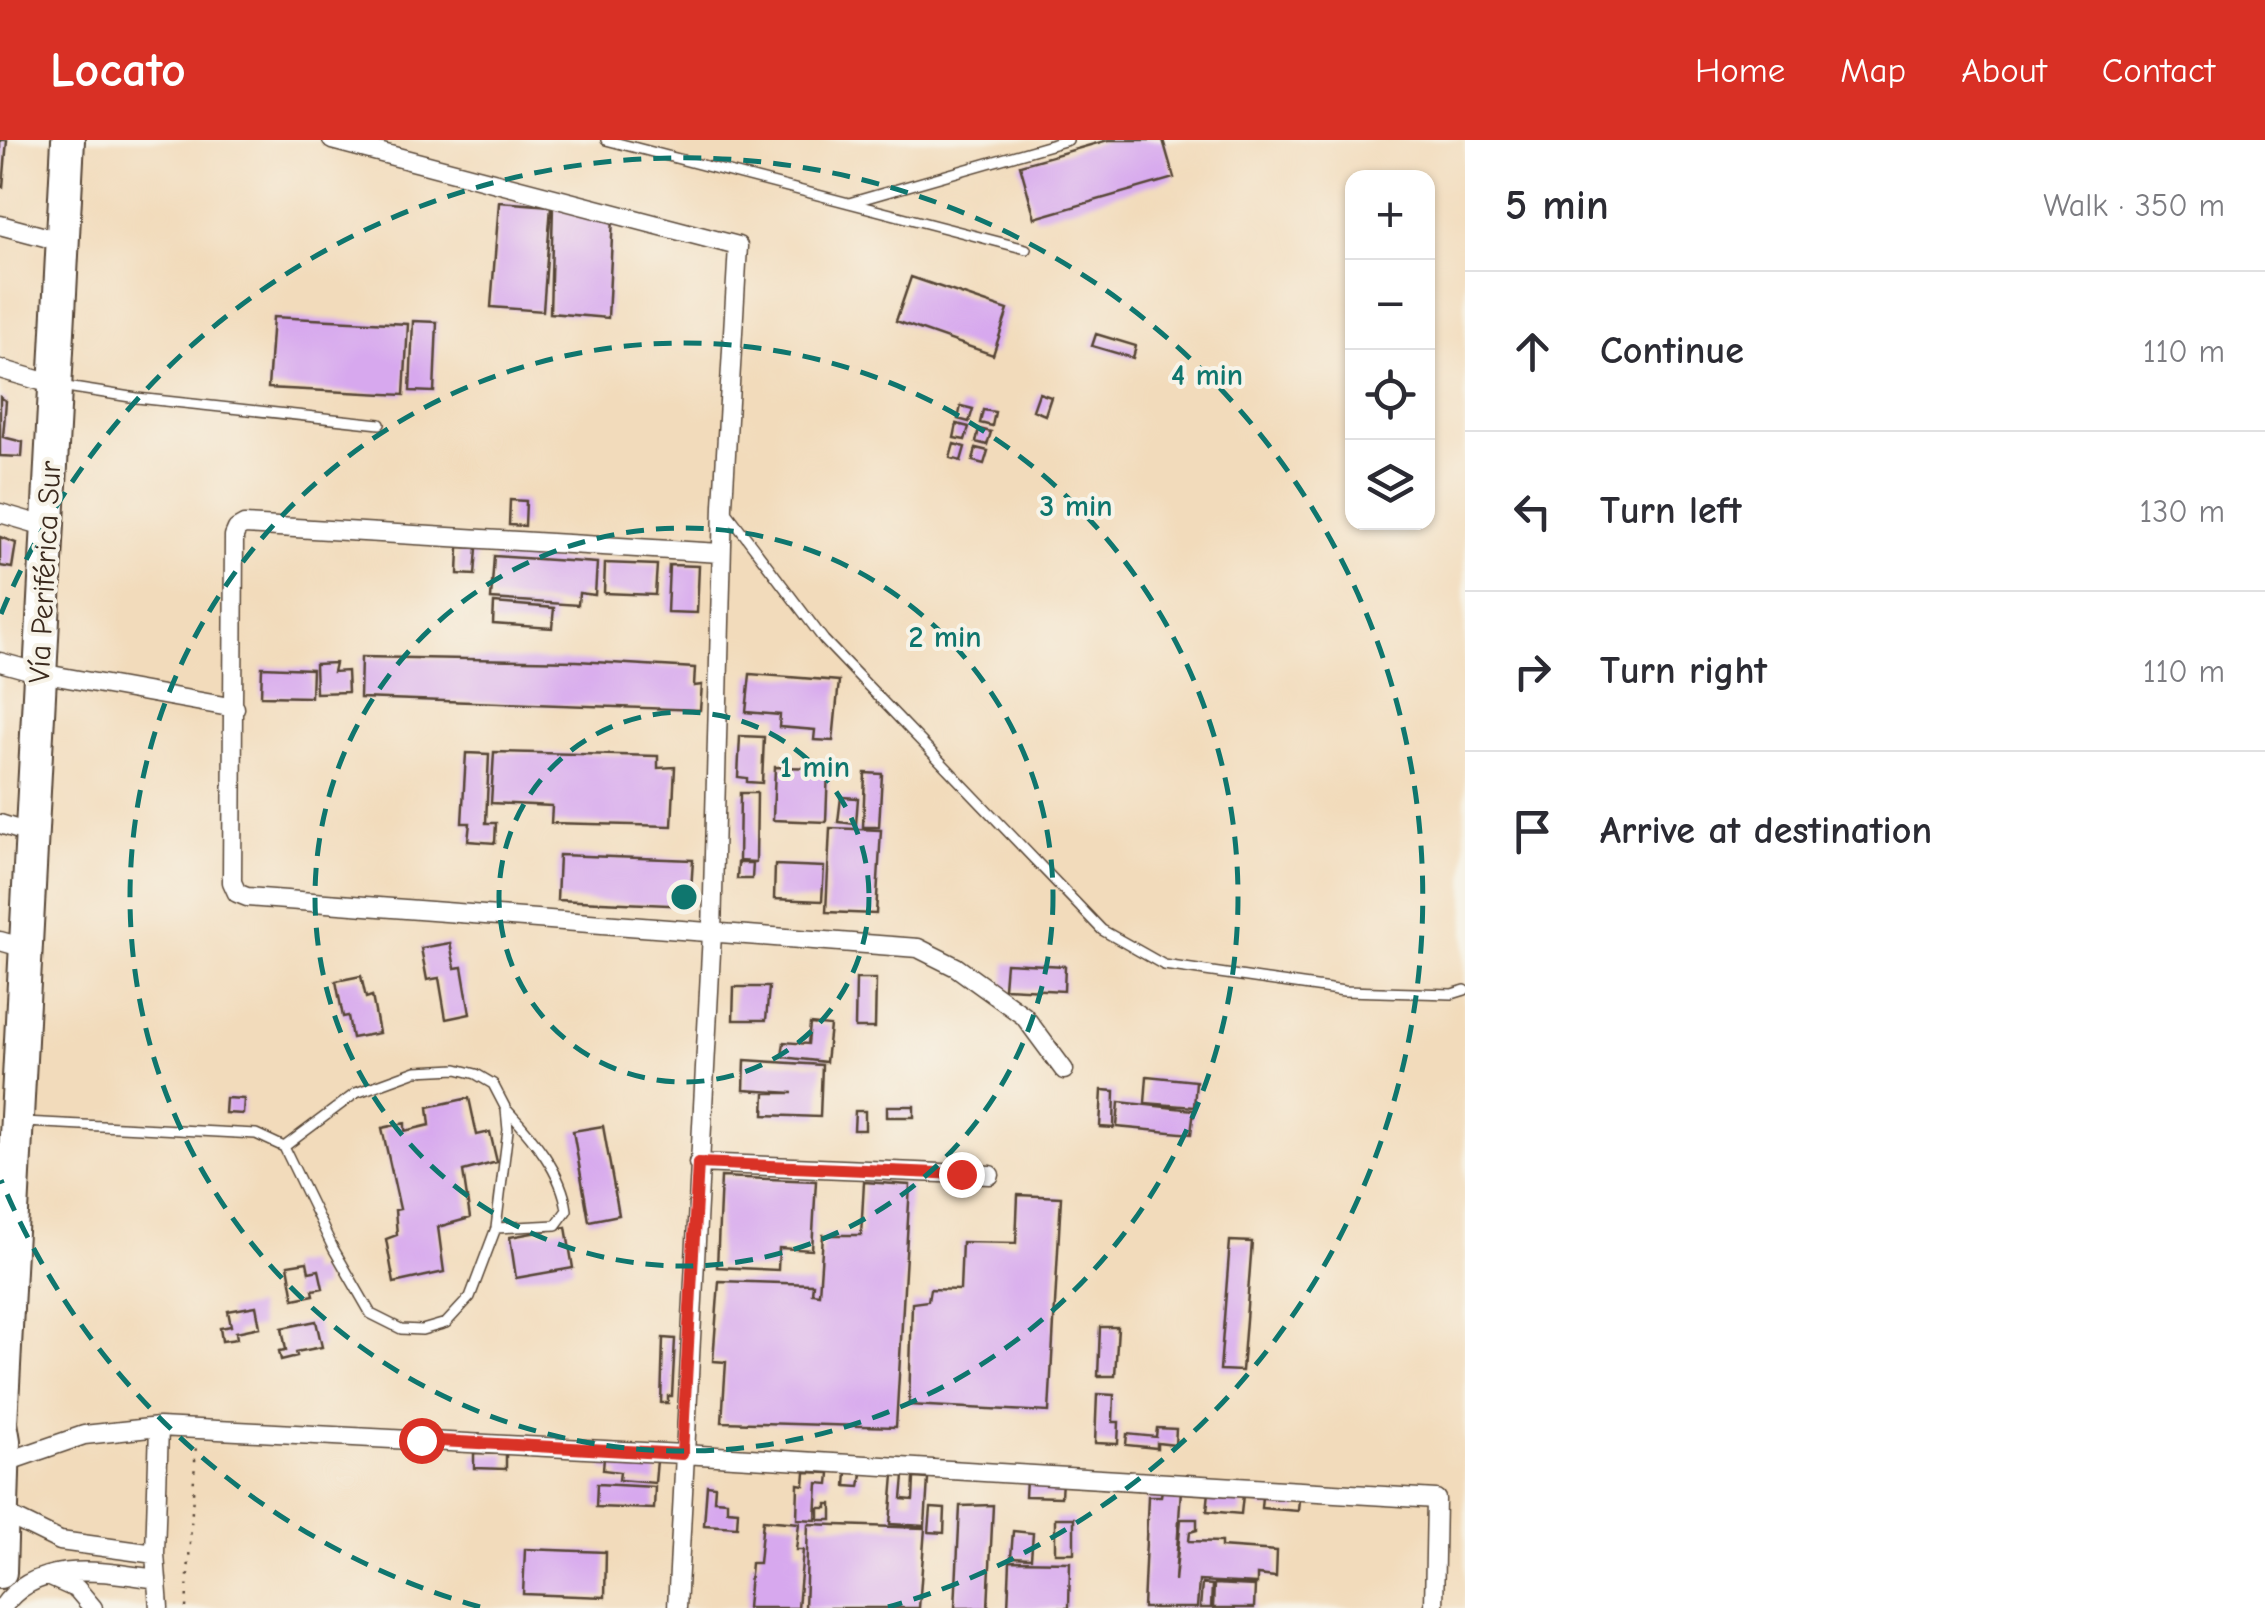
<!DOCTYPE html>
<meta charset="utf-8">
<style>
body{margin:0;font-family:"Comic Neue",sans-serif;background:#f7f7f7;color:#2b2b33}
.controls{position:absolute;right:30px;top:30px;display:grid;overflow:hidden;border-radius:20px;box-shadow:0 2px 8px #0004}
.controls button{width:90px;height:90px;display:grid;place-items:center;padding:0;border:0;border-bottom:2px solid #e1e1e2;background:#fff;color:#2b2b33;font:50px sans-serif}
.stop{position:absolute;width:30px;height:30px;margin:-22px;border:8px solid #d93025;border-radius:50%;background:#fff}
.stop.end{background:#d93025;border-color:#fff;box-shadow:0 2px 10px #0008}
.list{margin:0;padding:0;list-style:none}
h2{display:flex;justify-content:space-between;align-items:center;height:130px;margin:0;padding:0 40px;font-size:42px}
h2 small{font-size:32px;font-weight:400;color:#7c7c81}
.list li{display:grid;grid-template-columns:65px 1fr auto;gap:30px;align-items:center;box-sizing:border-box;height:160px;padding:0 40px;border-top:2px solid #e1e1e2}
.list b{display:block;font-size:38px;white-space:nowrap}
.list em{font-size:32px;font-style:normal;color:#7c7c81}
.icon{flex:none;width:55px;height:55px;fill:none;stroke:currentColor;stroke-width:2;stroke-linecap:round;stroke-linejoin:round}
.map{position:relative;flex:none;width:1465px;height:1468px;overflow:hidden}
header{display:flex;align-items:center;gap:60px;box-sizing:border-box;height:140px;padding:0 50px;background:#d93025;color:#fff}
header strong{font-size:48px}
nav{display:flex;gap:55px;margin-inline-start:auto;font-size:35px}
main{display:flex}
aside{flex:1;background:#fff}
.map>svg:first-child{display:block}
</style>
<header>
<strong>Locato</strong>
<nav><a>Home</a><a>Map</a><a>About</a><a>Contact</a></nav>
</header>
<main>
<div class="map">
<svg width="1465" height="1468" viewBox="0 0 1465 1468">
<rect width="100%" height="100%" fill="#f7f3e8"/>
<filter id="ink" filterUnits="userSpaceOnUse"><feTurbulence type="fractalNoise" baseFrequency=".01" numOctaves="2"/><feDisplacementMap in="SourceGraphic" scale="20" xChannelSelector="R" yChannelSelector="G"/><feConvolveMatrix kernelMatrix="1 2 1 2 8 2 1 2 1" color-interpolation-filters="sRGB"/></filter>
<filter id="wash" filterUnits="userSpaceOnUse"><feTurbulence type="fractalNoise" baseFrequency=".0048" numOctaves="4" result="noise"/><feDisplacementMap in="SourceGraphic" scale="40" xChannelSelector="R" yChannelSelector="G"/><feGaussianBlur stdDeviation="2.25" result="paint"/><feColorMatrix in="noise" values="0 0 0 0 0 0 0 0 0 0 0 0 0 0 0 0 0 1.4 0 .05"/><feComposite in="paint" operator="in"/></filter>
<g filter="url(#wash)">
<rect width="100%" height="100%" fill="#f2dbbb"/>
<g id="blocks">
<path fill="#d7a8ee" d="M0 0H7L3 47 0 46Z
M1108 0H1163L1174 38 1035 78 1020 25Z
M499 62 551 66 543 171 491 167Z
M553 66 613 77 608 178 550 173Z
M911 137 1008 170 993 215 896 181Z
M273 177 408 184 404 255 268 248Z
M413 181 437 182 434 252 410 251Z
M1096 194 1136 206 1133 218 1092 206Z
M1039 253 1051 257 1045 275 1033 270Z
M0 257 6 261 3 297 23 302 22 317 0 316Z
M961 266 973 269 969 282 958 279Z
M983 270 995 272 992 286 980 283Z
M957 284 969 287 965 300 954 298Z
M979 289 991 292 987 305 976 302Z
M954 304 965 307 961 321 950 318Z
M976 308 988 311 984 324 973 321Z
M510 360 526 361 525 386 509 385Z
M0 397 16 403 12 428 0 426Z
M459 407 477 408 475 435 458 434Z
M494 416 597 423 595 455 579 453 578 465 491 459Z
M605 423 657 425 655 455 604 453Z
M669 425 699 426 697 473 667 472Z
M494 463 554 468 552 488 493 484Z
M361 517 577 521 695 528 694 546 702 545 700 570 360 558Z
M335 523 333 532 347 531 348 552 316 553 315 524Z
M262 527 312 529 311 557 261 556Z
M750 534 839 541 833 601 814 600 815 590 779 587 780 575 746 572Z
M740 596 764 597 762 643 747 642V638L738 637Z
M494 612 658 616V628L675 627 672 686 551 683 552 666 491 663Z
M466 613 489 614 486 683H496L495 703 468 701 470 683H462Z
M775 627 828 628 826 682 773 680Z
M865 633 882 634 879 687H863Z
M740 653H757L756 722 739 721Z
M841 657 858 658 856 684 838 682Z
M830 688 881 690 876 774 826 772Z
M559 715 693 720 690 766 557 760Z
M738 723H753L752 739H737Z
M775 725 824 727 822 761 774 759Z
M450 803 455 828 462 827 470 874 446 879 439 838 427 840 421 808Z
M1006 823 1065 826 1064 851 1004 848Z
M361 836 366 858 372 856 379 893 352 898 348 876 343 877 336 841Z
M856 839H876L875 888H855Z
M734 847H769L766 880H733Z
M810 884 830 886 826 922 782 917 784 902 808 904Z
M745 920 822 925 820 977 764 975 765 953H793L744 950Z
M1147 936 1196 941 1194 967 1145 963Z
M1102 950 1115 951 1114 988 1100 987Z
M226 958 244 959 243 974 225 973Z
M469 958 477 995 490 992 497 1022 463 1031 470 1078 438 1087 444 1132 394 1143 386 1099 397 1095 395 1070 400 1069 382 988 405 983V991L430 985 428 967Z
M1119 962 1194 970 1191 994 1117 987Z
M887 966H914V977H887Z
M855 971H865V990H854Z
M603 986 619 1075 589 1081 573 991Z
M721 1037 816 1041 812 1110 779 1108 778 1130 717 1127Z
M864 1042 910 1045 896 1287 722 1282 726 1222 713 1221 719 1141 813 1144 812 1153 819 1154 823 1095H861Z
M1018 1055 1061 1057 1049 1272 909 1265 912 1163 928 1161 930 1149 960 1150 962 1102 1016 1103Z
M566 1087 573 1128 516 1138 510 1097Z
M1230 1101 1252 1102 1242 1231 1220 1230Z
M307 1122 309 1132 319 1130 323 1148 313 1150 314 1155 294 1159 288 1125Z
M256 1166 260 1187 236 1192 237 1199 222 1201 220 1188 231 1186 228 1171Z
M316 1181 322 1207 296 1212 297 1216 281 1220 279 1211 286 1210 282 1188Z
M1100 1187H1118L1115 1236H1098Z
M663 1198 675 1199 672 1256H668V1263H661Z
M1097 1254 1114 1255 1113 1282H1119L1118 1304 1095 1303Z
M1157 1288 1176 1289 1175 1305 1157 1303V1308L1126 1305 1127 1294 1156 1297Z
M474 1313 506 1314V1329L474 1328Z
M604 1317 657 1320 655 1343 619 1340 620 1332 603 1330Z
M805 1332 830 1333 829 1344 818 1343 816 1380 797 1379 798 1344 804 1345Z
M847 1332 862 1334 860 1347 846 1346Z
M894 1335 904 1336 902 1359 913 1360 914 1338 928 1339 925 1386 890 1384Z
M1026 1339 1062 1340 1061 1357 1025 1356Z
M597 1344 655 1347 654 1369 596 1367Z
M707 1345 715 1346 714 1360 727 1361V1370L738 1371 737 1387 704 1385Z
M1181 1349 1175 1441 1181 1379H1197V1390L1190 1392 1189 1401 1221 1402V1407L1277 1411 1276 1437 1257 1435V1444L1199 1441 1197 1468H1143L1148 1356H1161L1162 1350Z
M1209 1352 1243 1355 1241 1374 1207 1371Z
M1262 1356 1299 1359 1298 1371 1261 1368Z
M827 1364H832V1380H819V1368H827Z
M993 1365 988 1468H955L960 1366Z
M931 1368 945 1369 944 1393 929 1392Z
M1055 1378H1074V1413H1055Z
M763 1380 799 1383 796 1410H803L798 1468H747L751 1423H759Z
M808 1384 925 1388 919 1468H805Z
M1013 1391 1033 1393 1031 1418 1011 1417Z
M525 1409 606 1412 605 1457 523 1454Z
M1010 1421 1070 1422 1069 1468H1008Z
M1202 1444 1212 1445 1211 1468H1200Z
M1214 1444 1255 1446 1254 1468H1213Z"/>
</g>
</g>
<g filter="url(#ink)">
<use href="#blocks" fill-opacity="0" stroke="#564536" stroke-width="2.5"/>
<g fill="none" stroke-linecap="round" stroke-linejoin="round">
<g stroke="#564536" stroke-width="12">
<path id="lane" d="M606 0 1026 109
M849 63 1068 0
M60 246 137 258 380 284
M724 368 824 500 1102 790 1164 825 1344 851 1452 854 1465 850
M24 982 256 994 284 1007 333 1108 371 1174 401 1189 422 1190 446 1183 470 1157 496 1088 508 990 506 969 493 944 476 934 457 929 416 931 356 953 284 1007
M496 1088 556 1085 567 1070C562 1032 533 998 508 971"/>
</g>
<g stroke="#564536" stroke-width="21">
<path id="street" d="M332 0 738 106 723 365 712 793 677 1468
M0 85 64 102
M0 229 55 245
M0 373 48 387
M721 413 244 385 237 389 234 396 232 742 237 753 247 757 918 808 956 827 1024 876 1064 930
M0 522 40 533 235 568
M0 684 32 694
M0 801 25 808
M698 1023 990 1035
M3 1323 84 1295 159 1287 683 1314 1436 1359 1434 1468
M3 1373 60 1401 155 1414
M48 1436 77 1449 93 1468
M2 1468C36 1417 105 1432 157 1439
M159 1468 155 1414 159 1287"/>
</g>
<g stroke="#564536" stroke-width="36">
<path id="highway" d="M0 1432 4 1301 1 1283 68 0"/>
</g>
<path stroke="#564536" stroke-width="2.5" stroke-dasharray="2.5 8" stroke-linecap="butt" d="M186 1468 196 1305"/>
<use href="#lane" stroke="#fff" stroke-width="9"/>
<use href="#street" stroke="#fff" stroke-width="18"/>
<use href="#highway" stroke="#fff" stroke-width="32"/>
</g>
</g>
<g fill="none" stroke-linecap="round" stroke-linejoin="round" filter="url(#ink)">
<path stroke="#d93025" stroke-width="12" d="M421 1300 682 1314 698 1023 961 1034"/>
</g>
<g fill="none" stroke="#0f766e" stroke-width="5" stroke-dasharray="18 12">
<circle cx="684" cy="757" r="185"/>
<circle cx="684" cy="757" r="369"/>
<circle cx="684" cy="757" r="554"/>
<path d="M480 1467A739 739 0 0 1 1 1040M1 474A739 739 0 1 1 888 1467"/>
</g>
<g text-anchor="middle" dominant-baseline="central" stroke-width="8" stroke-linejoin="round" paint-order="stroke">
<g font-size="30" fill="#3b2a1e" stroke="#f7f3e8">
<text transform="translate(45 432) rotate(-87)">Vía Periférica Sur</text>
</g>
</g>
<circle cx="684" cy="757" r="15" fill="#0f766e" stroke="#f7f3e8" stroke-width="5"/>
<g font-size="30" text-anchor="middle" font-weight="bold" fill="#0f766e" stroke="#f7f3e8" stroke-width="8" stroke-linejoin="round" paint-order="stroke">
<text x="1207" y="245">4 min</text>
<text x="1076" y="376">3 min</text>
<text x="945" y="507">2 min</text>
<text x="815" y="637">1 min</text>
</g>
</svg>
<div class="controls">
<button>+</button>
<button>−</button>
<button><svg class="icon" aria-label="locate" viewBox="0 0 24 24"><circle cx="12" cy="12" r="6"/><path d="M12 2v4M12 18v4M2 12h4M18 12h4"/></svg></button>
<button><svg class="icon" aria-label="layers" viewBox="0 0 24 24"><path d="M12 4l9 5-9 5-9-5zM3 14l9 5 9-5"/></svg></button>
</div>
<div class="stop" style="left:421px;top:1300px"></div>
<div class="stop end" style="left:961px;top:1034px"></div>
</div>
<aside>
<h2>5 min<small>Walk · 350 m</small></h2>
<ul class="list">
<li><svg class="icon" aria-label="ahead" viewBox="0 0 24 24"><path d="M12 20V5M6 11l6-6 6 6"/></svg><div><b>Continue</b></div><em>110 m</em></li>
<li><svg class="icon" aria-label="left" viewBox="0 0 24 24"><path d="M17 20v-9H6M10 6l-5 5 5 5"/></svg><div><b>Turn left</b></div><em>130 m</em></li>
<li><svg class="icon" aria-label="right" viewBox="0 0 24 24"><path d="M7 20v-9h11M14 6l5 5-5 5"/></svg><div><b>Turn right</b></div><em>110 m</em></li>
<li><svg class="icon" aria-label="arrive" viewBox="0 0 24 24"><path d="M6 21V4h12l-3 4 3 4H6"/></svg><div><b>Arrive at destination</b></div></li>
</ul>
</aside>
</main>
